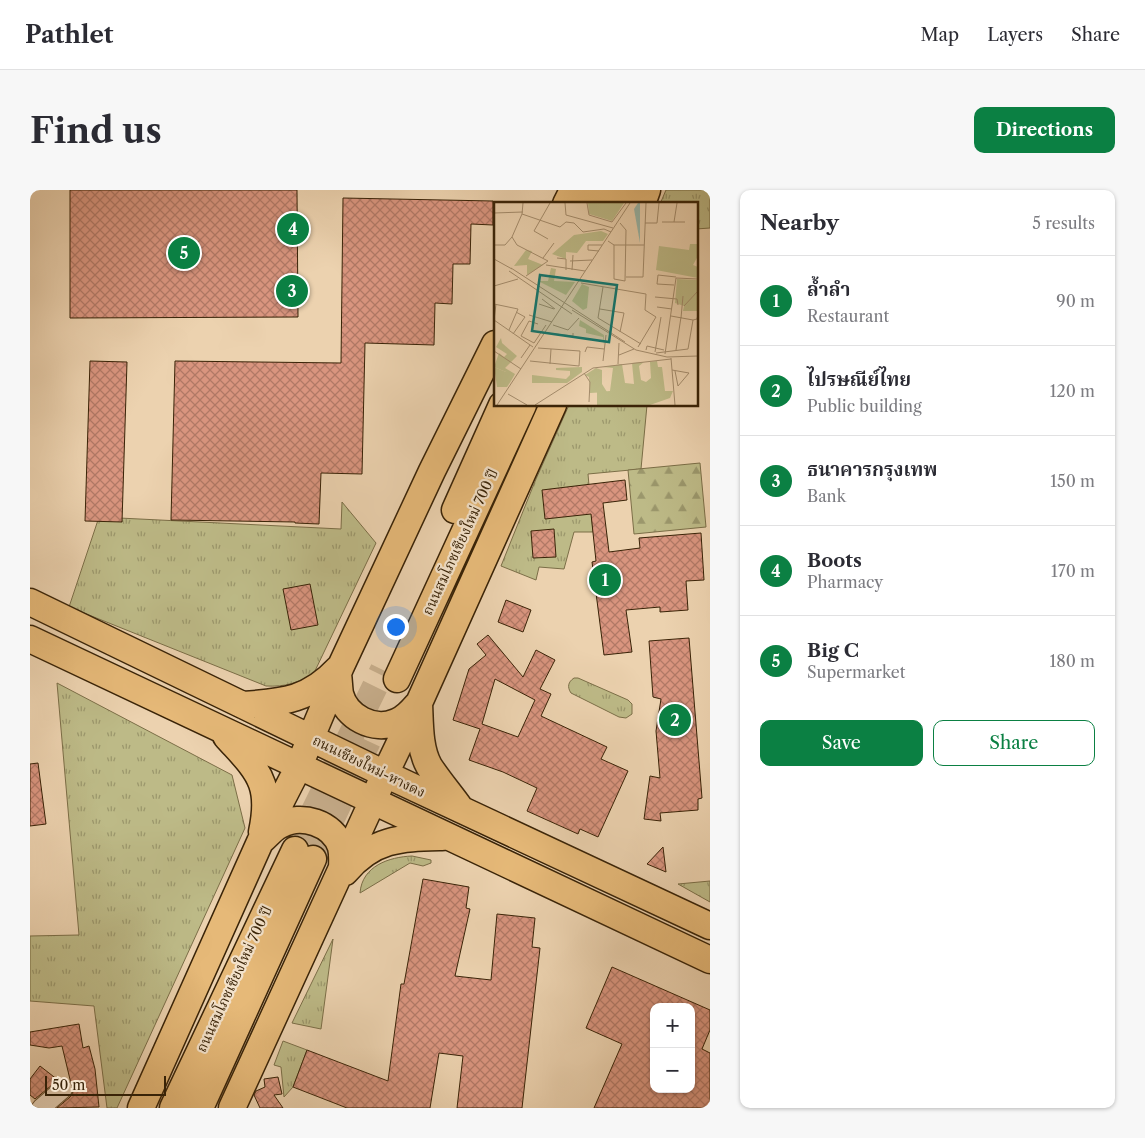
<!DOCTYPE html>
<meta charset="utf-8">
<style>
body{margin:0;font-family:"Libre Caslon Text","Noto Serif Thai",serif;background:#f7f7f7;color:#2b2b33}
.controls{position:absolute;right:15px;bottom:15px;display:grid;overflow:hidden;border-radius:10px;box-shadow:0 1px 4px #0004}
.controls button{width:45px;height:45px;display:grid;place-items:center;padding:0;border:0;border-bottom:1px solid #e1e1e2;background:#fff;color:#2b2b33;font:25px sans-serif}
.scale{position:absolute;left:15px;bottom:12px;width:121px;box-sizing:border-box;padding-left:5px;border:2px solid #392307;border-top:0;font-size:14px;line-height:18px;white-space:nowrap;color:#392307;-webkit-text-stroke:4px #f3e2cb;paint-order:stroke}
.you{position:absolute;left:365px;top:436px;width:18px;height:18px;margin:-12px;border:4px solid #fff;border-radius:50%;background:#1a73e8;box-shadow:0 0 0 8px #1a73e833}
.badge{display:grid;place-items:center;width:32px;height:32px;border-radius:50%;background:#0b8043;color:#fff;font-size:16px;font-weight:700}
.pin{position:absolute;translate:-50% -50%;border:2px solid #fff;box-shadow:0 1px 5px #0006}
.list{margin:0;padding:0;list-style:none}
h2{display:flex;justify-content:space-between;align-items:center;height:65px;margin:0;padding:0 20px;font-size:21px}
h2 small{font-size:16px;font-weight:400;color:#7c7c81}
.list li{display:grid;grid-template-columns:32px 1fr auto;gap:15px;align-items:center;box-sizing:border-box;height:90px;padding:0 20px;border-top:1px solid #e1e1e2}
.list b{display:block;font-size:19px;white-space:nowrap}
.list p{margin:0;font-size:16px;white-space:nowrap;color:#7c7c81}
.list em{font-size:16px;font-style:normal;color:#7c7c81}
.actions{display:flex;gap:10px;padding:15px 20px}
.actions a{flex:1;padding:11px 0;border:1px solid #0b8043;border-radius:10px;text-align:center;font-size:18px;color:#0b8043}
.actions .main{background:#0b8043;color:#fff}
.map{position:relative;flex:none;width:680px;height:918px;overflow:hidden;border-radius:10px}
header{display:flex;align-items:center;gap:30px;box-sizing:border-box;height:70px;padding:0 25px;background:#fff;border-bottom:1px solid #e1e1e2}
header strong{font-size:24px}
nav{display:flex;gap:28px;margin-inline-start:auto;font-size:18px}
.intro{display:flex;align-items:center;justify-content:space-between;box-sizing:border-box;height:120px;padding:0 30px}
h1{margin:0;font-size:35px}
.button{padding:12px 22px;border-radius:10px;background:#0b8043;color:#fff;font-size:18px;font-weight:700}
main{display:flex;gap:30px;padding:0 30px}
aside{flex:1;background:#fff;border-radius:10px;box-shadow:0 1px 4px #0004}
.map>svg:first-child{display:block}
</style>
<header>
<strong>Pathlet</strong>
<nav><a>Map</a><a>Layers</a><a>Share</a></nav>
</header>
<div class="intro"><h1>Find us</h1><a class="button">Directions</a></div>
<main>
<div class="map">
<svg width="680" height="918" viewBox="0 0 680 918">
<defs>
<pattern id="grass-tufts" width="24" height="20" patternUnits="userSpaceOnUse" patternTransform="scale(1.25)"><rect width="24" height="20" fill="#bdba87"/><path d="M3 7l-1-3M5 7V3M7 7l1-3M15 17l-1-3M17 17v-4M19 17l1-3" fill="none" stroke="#9b976c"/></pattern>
<pattern id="forest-firs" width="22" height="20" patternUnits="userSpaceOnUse" patternTransform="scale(1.25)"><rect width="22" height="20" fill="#bdba87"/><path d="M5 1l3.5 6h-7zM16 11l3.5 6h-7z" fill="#9b976c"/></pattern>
<pattern id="building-cross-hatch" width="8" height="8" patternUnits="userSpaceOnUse" patternTransform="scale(1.25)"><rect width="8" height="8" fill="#d9957f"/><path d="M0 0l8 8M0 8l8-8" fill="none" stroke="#b17966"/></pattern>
</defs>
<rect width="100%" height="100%" fill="#ecd2af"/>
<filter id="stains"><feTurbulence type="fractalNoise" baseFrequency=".004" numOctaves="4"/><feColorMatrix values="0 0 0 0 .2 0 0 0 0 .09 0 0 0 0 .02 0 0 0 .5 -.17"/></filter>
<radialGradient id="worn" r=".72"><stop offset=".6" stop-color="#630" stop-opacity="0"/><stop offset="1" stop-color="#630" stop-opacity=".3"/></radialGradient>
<path fill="url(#grass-tufts)" stroke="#7b6e47" d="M636 0H680V38L666 39V14H630Z
M539 215H617L611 279 558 284 563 342H544L534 379 509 377 506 390 471 376 506 289Z
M312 312 346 353 284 483C269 493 255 497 236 496L39 417 69 327 311 339Z
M544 488H548L598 510 602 514V524L596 528 589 527 541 503C537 497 538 492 544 488Z
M27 493 202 585 215 638 87 918H77L64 816 0 811V746L49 745Z
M382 666 401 670V673L393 676 380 673 330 703C332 676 359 667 382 666Z
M680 691V712L648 694Z
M303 749 291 839 262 833Z
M253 851 277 860 263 897 254 907 251 877 244 875Z"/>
<path fill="url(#forest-firs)" stroke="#7b6e47" d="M670 273 676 337 604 344 598 280Z"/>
<path fill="url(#building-cross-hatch)" stroke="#392307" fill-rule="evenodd" d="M40 0H267L268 127 40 128Z
M313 8 463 11V35L441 34 440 74H423L422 114 405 113 404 155 335 153 332 284 291 283 289 334 265 333V332L141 330 145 171 311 173Z
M60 171 97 172 92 332 55 331Z
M595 290 597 310 573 313 579 362 610 358 609 348 671 343 674 390 656 391 658 420 630 422V417L596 420 602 462 574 465 562 372 566 371 561 324 515 329 512 300Z
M524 339 526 367 503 368 501 341Z
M280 394 288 435 261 440 253 399Z
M476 410 501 420 493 442 468 432Z
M458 445 493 487 506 460 525 470 510 499 521 504 511 526 577 557 571 569 598 581 568 647 550 639 548 644 497 621 507 598 473 582 439 570 450 539 423 530 439 479 456 465 447 454ZM465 489 505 510 488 547 452 534Z
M659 448 672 608 668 609V620L630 623 631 631 614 629 620 586 630 588 626 541 631 509 623 507 619 451Z
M8 573 16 634 0 636V574Z
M633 657 636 682 617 674Z
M393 689 439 697 436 718 440 719 425 786 461 790 467 724 505 728 502 757 510 758 492 918H427L433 866 409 863 400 918H317L263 897 277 860 358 891 371 794H374Z
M582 777 680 820V840L672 859 680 863V918H564L592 854 556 838ZM624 817H661V899H624Z
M49 834 53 858 59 856 65 879 69 917 27 918 40 907 43 902 32 856 19 858 0 855V842Z
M10 876 28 890 5 909 0 905V889Z
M248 887 252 904 244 905 253 918H230L224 905 226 901 235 897 234 889Z"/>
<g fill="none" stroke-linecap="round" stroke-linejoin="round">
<path stroke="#c8af8d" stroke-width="26" stroke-dasharray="26 13" stroke-linecap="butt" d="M265 660 353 480
M283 669 338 551"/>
<g stroke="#664f31" stroke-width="20">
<path id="street" d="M11 918 33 899"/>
</g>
<g stroke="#392307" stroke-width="29">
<path id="primary" d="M536 14 543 0
M562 14 568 0
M586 14 592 0
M612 14 617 0
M425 320 472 215
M0 412 355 584 680 736
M0 449 680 770
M308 484C309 491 309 498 310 504 316 527 344 542 366 532 375 529 381 522 387 515
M367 489 493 215
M389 513C390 533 389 558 399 576 408 590 420 604 430 618
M213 515C255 512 279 510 309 478
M196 546C208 560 226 576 232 594 237 608 235 628 232 642
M232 650C238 645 243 638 250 635 271 623 303 633 311 657 313 665 312 672 312 680
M315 682C344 648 371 648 412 647
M111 918 230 652 269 576 311 476 402 281 465 154
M143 918 265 660
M170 918 283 669
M202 918 355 584 389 513 523 215"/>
</g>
<use href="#street" stroke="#f3e2cb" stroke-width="18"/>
<use href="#primary" stroke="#e6b978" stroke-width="26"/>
</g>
<g text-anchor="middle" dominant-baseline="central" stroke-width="4.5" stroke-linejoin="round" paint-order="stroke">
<g font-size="14" fill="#392307" stroke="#f3e2cb">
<text transform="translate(430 352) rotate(-65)">ถนนสมโภชเชียงใหม่ 700 ปี</text>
<text transform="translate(339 576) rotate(26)">ถนนเชียงใหม่-หางดง</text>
<text transform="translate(204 789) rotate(-65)">ถนนสมโภชเชียงใหม่ 700 ปี</text>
</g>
</g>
<g transform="translate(464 12)">
<rect width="204" height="204" fill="#ecd2af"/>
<path d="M94 1H130L118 19 95 12ZM107 29 114 32 109 39H92L83 51 72 50V57L58 52 80 33ZM196 42H204V54L199 63 204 65V76L162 68 165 44 195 48ZM32 48 38 49 34 57 49 63 33 73V63L20 64ZM57 66 62 67 60 79 81 80 72 93 44 79H54ZM183 77 204 78V109H189L190 104 181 101ZM88 82 95 85 93 106 89 108 78 99ZM86 118 110 133V143L109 135 92 131V127L85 124ZM163 159 164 165H168L171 189H179L176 196 156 203H99H103V190L116 189 119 166 109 165 128 162 131 181 140 182 138 161 150 160 145 164 147 178 152 180 157 176 156 160ZM0 165 12 170 17 179 13 185H3Z" fill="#bdba87"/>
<path d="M7 136 8 141 23 154 11 166 21 172 17 179 11 173 12 170 0 165 5 151 10 155 13 152 2 145ZM88 165V170L73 181H38V173L72 177 76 173V169L62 168V166ZM102 166 108 168V182L113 190 96 191 95 175 91 173Z" fill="#bdba87"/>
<path d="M144 1H146V41L140 7Z" fill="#99b8ab"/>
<path fill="none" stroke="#a48c6c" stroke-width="1" d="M71 1 72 13 119 26M93 1 95 13 118 20 132 1M0 11 29 10M28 12 66 25 72 20 80 21 89 30 110 27 117 30M168 20H191M180 20 183 1M151 21H163L165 1M18 35 23 43 54 59 32 74M18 35 28 12 29 1M54 37 40 29 56 1M114 39 120 43H150M0 43H11L18 35M120 43V77L131 79 132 28 126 21M105 49 94 48V43H108M49 56 60 41M63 56 72 57V68M0 57 18 67M76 59 98 58M52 63 91 69M17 66 131 140M78 68 79 53M15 69 78 112M132 75H149L152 1M87 81 152 92 151 108 162 115 144 145M180 83 163 82 164 73 182 75M0 84 24 77M109 85 104 116 147 142M161 95 183 97 184 103M48 97 61 107M0 102 24 107 15 128M45 102 60 107M190 104 204 89M163 105 178 107M106 107 130 111M78 108 142 148 173 155 204 154M35 113 58 120M177 114 199 118M187 116 189 94M0 118 39 145M0 118 2 102M44 122 35 119 27 134 40 141 52 123M59 123 74 128 85 116M126 130 130 111M53 131 79 134V131M19 132 31 115 22 110M152 148 153 144 170 148M182 148 187 115M0 149 27 167M91 150 93 145 110 147M161 150 167 115M162 151 194 147 199 118 203 117 204 112M171 152 182 76 204 77M125 153 140 147M27 156 36 143M177 156 181 203M36 159 85 164 86 149 44 146M109 159 112 133M56 162 57 147M124 162 125 141M178 168 195 171 184 184 181 169M90 171 96 180 95 200M14 192 33 203M3 203 136 1M41 203 99 166 177 157"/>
<path fill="#0f766e" fill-opacity="0.15" stroke="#0f766e" stroke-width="2.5" d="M46 73 123 83 115 140 38 129Z"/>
<rect width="204" height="204" fill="none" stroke="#392307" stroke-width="2.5"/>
</g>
<rect width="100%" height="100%" filter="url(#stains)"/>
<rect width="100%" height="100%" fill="url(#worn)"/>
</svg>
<div class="controls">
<button>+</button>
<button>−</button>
</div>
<div class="scale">50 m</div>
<div class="you"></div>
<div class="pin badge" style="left:575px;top:390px">1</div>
<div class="pin badge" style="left:645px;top:530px">2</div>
<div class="pin badge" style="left:262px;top:101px">3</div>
<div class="pin badge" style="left:263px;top:39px">4</div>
<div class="pin badge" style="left:154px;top:63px">5</div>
</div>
<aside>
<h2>Nearby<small>5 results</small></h2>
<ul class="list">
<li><span class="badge">1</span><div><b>ล้ำลำ</b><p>Restaurant</p></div><em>90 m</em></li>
<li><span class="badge">2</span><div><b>ไปรษณีย์ไทย</b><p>Public building</p></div><em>120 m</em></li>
<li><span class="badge">3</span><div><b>ธนาคารกรุงเทพ</b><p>Bank</p></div><em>150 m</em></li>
<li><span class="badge">4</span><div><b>Boots</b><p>Pharmacy</p></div><em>170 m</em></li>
<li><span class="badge">5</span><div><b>Big C</b><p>Supermarket</p></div><em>180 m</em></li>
</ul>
<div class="actions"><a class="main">Save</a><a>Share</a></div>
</aside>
</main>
